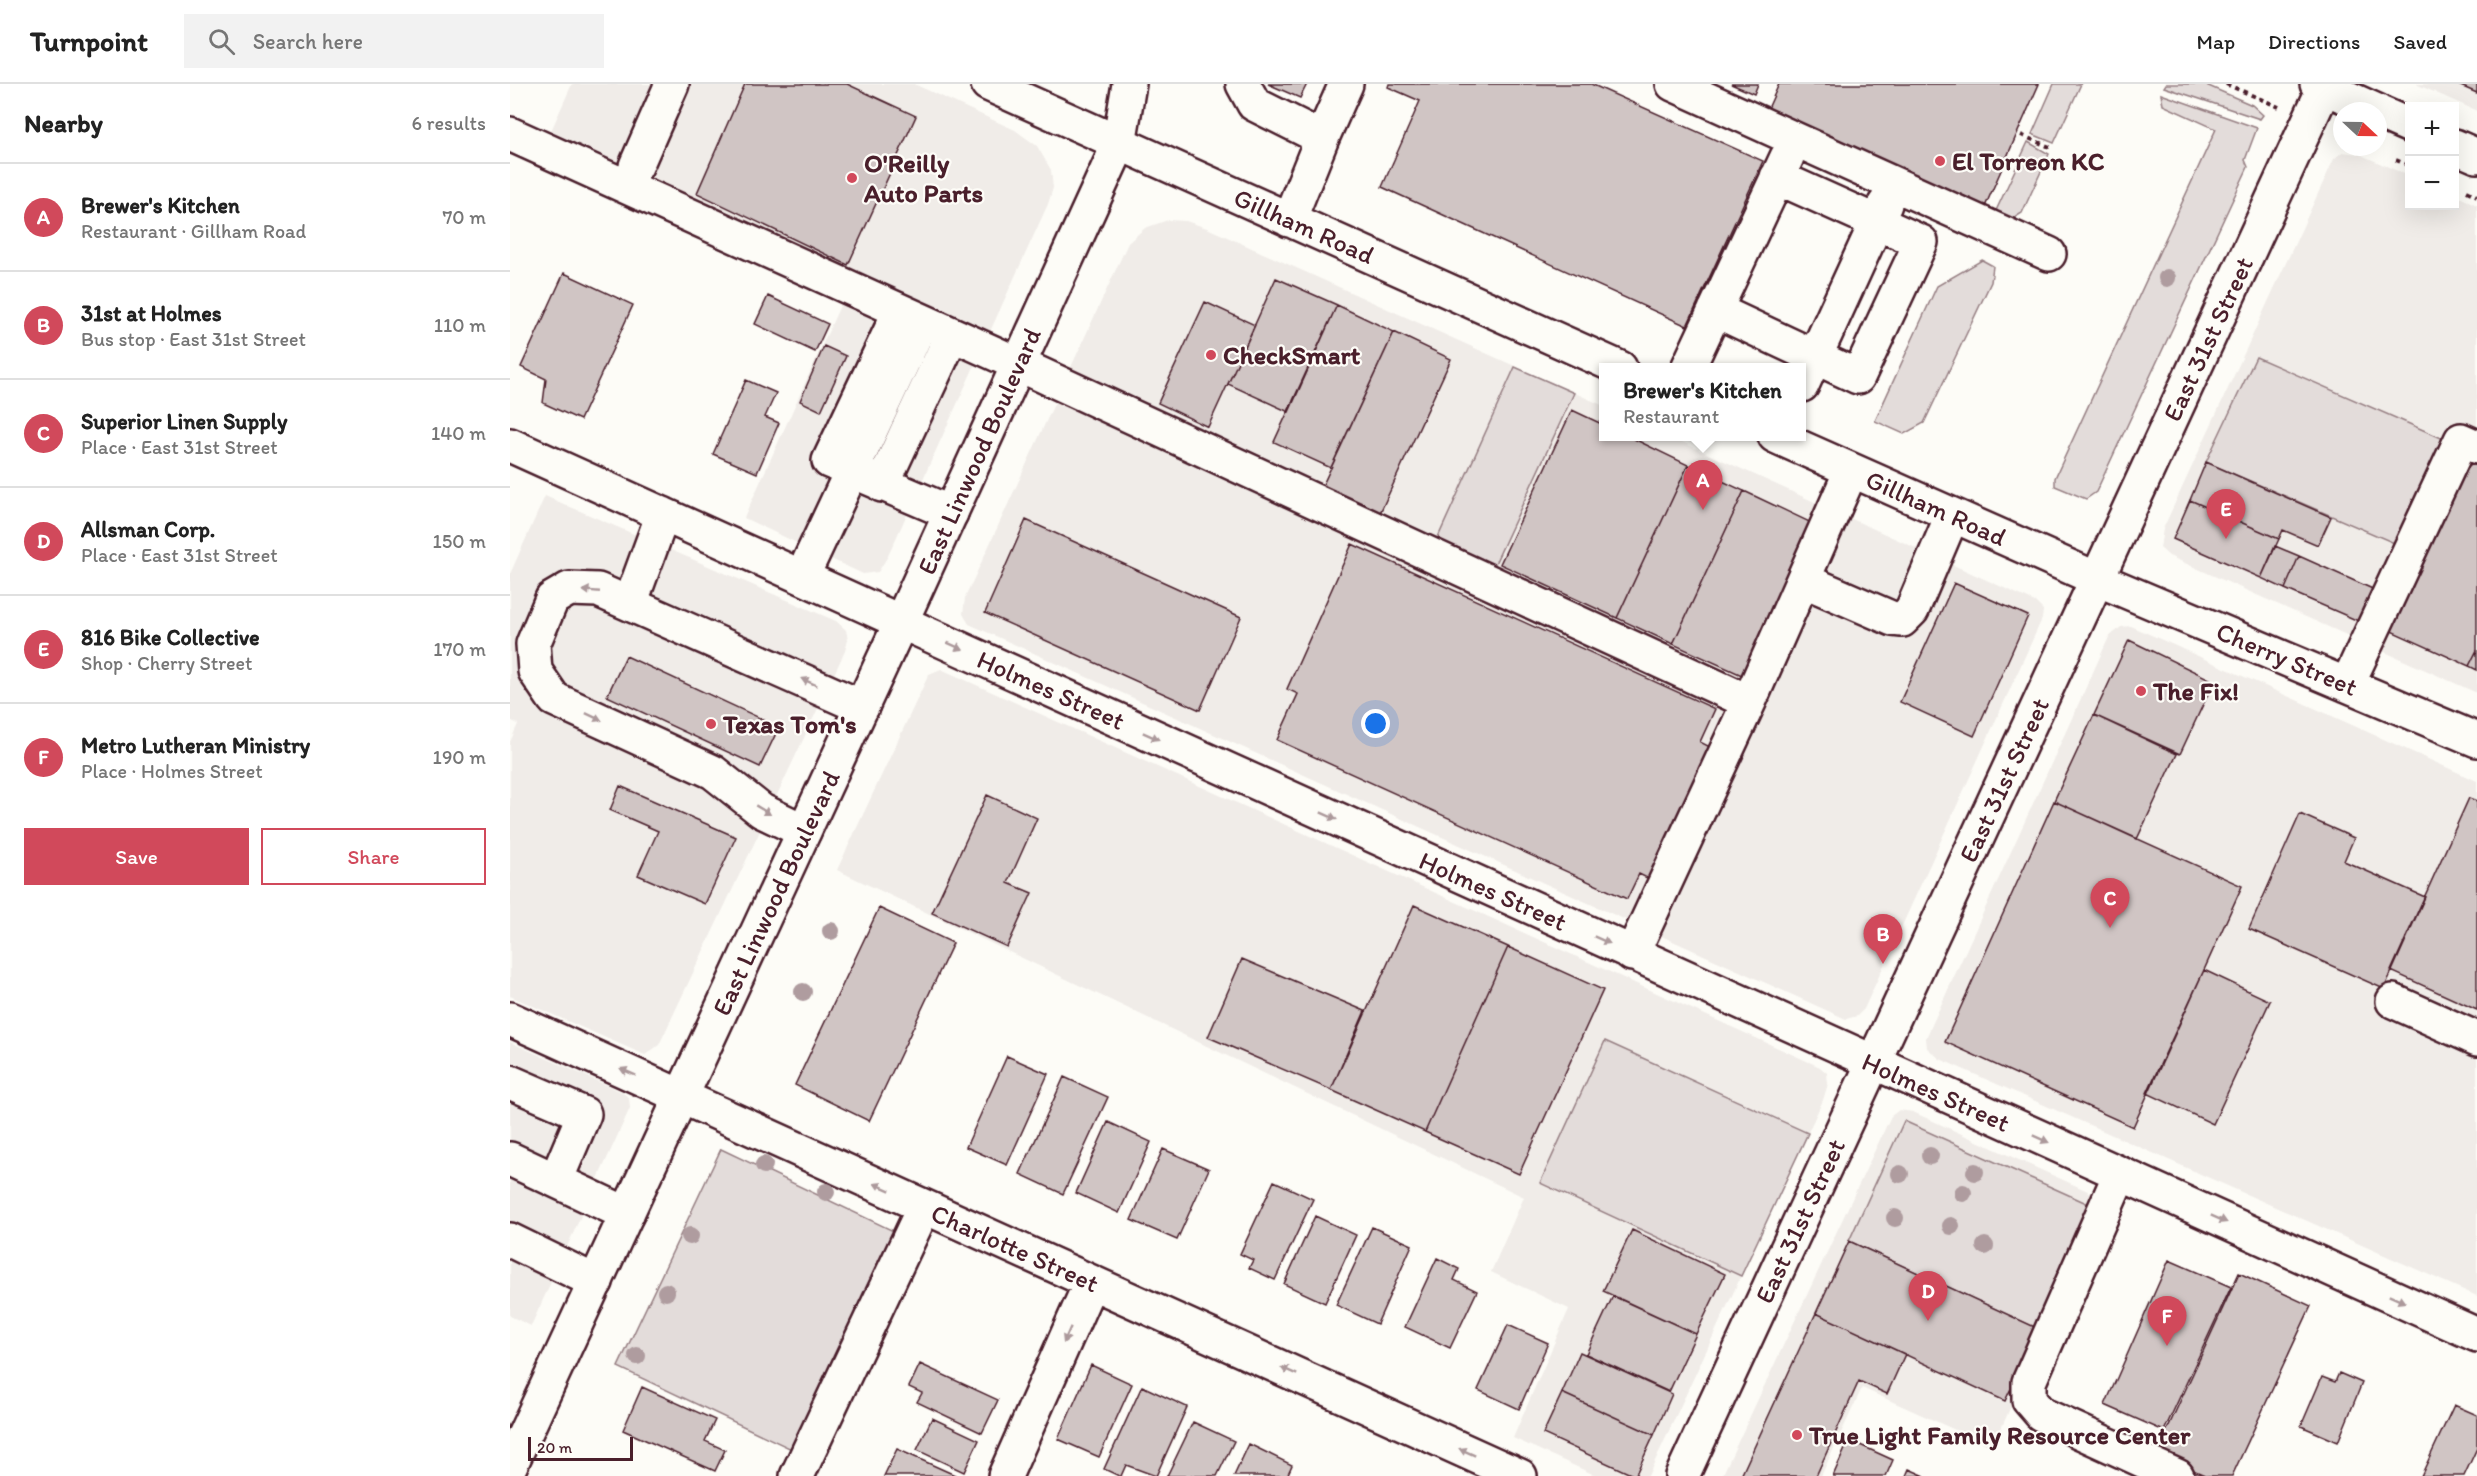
<!DOCTYPE html>
<meta charset="utf-8">
<style>
body{margin:0;font-family:Itim,sans-serif;background:#f2f2f2;color:#222}
.controls{position:absolute;right:18px;top:18px;display:grid;overflow:hidden;border-radius:0px;box-shadow:0 6px 24px #0002}
.controls button{width:54px;height:54px;display:grid;place-items:center;padding:0;border:0;border-bottom:2px solid #e0e0e0;background:#fff;color:#222;font:30px sans-serif}
.compass{position:absolute;left:1823px;top:18px;width:54px;height:54px;border-radius:50%;background:#fff;box-shadow:0 6px 24px #0002;rotate:112deg}
.scale{position:absolute;left:18px;bottom:15px;width:105px;box-sizing:border-box;padding-left:6px;border:3px solid #4a1f2b;border-top:0;font-size:16px;line-height:21px;white-space:nowrap;color:#4a1f2b;-webkit-text-stroke:4px #fdfcf7;paint-order:stroke}
.you{position:absolute;left:866px;top:640px;width:21px;height:21px;margin:-15px;border:4px solid #fff;border-radius:50%;background:#1a73e8;box-shadow:0 0 0 9px #1a73e833}
.badge{display:grid;place-items:center;width:39px;height:39px;border-radius:50%;background:#d1495b;color:#fff;font-size:20px;font-weight:700}
.pin{position:absolute;translate:-50% -50px;filter:drop-shadow(0 2px 3px #0008)}
.pin::after{content:'';position:absolute;top:32px;width:21px;height:18px;background:inherit;clip-path:polygon(0 0,100% 0,50% 100%)}
.popup{position:absolute;left:1089px;top:279px;width:207px;height:78px;box-sizing:border-box;display:grid;place-content:center;border-radius:0px;background:#fff;filter:drop-shadow(0 2px 4px #0005);font-size:20px;white-space:nowrap;color:#767676}
.popup b{font-size:22px;color:#222}
.popup::after{content:'';position:absolute;left:50%;top:100%;margin-left:-12px;border:12px solid transparent;border-top-color:#fff}
.list{margin:0;padding:0;list-style:none}
h2{display:flex;justify-content:space-between;align-items:center;height:78px;margin:0;padding:0 24px;font-size:26px}
h2 small{font-size:20px;font-weight:400;color:#767676}
.list li{display:grid;grid-template-columns:39px 1fr auto;gap:18px;align-items:center;box-sizing:border-box;height:108px;padding:0 24px;border-top:2px solid #e0e0e0}
.list b{display:block;font-size:22px;white-space:nowrap}
.list p{margin:0;font-size:20px;white-space:nowrap;color:#767676}
.list em{font-size:20px;font-style:normal;color:#767676}
.actions{display:flex;gap:12px;padding:18px 24px}
.actions a{flex:1;padding:14px 0;border:2px solid #d1495b;border-radius:0px;text-align:center;font-size:21px;color:#d1495b}
.actions .main{background:#d1495b;color:#fff}
.icon{flex:none;width:33px;height:33px;fill:none;stroke:currentColor;stroke-width:2;stroke-linecap:round;stroke-linejoin:round}
.map{position:relative;flex:none;width:1967px;height:1392px;overflow:hidden}
header{display:flex;align-items:center;gap:36px;box-sizing:border-box;height:84px;padding:0 30px;background:#fff;border-bottom:2px solid #e0e0e0}
header strong{font-size:28px}
nav{display:flex;gap:33px;margin-inline-start:auto;font-size:21px}
.search{width:420px;height:54px;background:#f2f2f2;display:flex;align-items:center;gap:15px;box-sizing:border-box;padding:0 21px;border-radius:0px;color:#767676;font-size:22px}
main{display:flex}
aside{flex:1;background:#fff}
.map>svg:first-child{display:block}
</style>
<header>
<strong>Turnpoint</strong>
<div class="search"><svg class="icon" aria-label="search" viewBox="0 0 24 24"><circle cx="10" cy="10" r="6"/><path d="M15 15l6 6"/></svg>Search here</div>
<nav><a>Map</a><a>Directions</a><a>Saved</a></nav>
</header>
<main>
<aside>
<h2>Nearby<small>6 results</small></h2>
<ul class="list">
<li><span class="badge">A</span><div><b>Brewer's Kitchen</b><p>Restaurant · Gillham Road</p></div><em>70 m</em></li>
<li><span class="badge">B</span><div><b>31st at Holmes</b><p>Bus stop · East 31st Street</p></div><em>110 m</em></li>
<li><span class="badge">C</span><div><b>Superior Linen Supply</b><p>Place · East 31st Street</p></div><em>140 m</em></li>
<li><span class="badge">D</span><div><b>Allsman Corp.</b><p>Place · East 31st Street</p></div><em>150 m</em></li>
<li><span class="badge">E</span><div><b>816 Bike Collective</b><p>Shop · Cherry Street</p></div><em>170 m</em></li>
<li><span class="badge">F</span><div><b>Metro Lutheran Ministry</b><p>Place · Holmes Street</p></div><em>190 m</em></li>
</ul>
<div class="actions"><a class="main">Save</a><a>Share</a></div>
</aside>
<div class="map">
<svg width="1967" height="1392" viewBox="0 0 1967 1392">
<rect width="100%" height="100%" fill="#fdfcf7"/>
<filter id="ink" filterUnits="userSpaceOnUse"><feTurbulence type="fractalNoise" baseFrequency=".0167" numOctaves="2"/><feDisplacementMap in="SourceGraphic" scale="12" xChannelSelector="R" yChannelSelector="G"/><feConvolveMatrix kernelMatrix="1 2 1 2 8 2 1 2 1" color-interpolation-filters="sRGB"/></filter>
<g filter="url(#ink)">
<path fill="#f0ece8" d="M62 0H404L505 46 527 62 541 86 543 104 538 120 378 472 368 488 353 490 234 434 333 215 27 78Z
M1906 0H1967V27Z
M1832 68 1849 70 1899 92 1900 122H1944L1945 111 1967 121V609L1659 472 1650 464 1653 445 1824 75Z
M658 136 676 137 697 144 1094 322V352L1161 353 1525 518 1533 526 1532 535 1354 925 1347 932 1336 935 1318 927 459 540 453 530 455 514 618 159 635 144Z
M35 412 326 537 336 546 338 556 335 567 149 961 135 971 0 912V658L8 640 0 636V490Z
M1621 542 1967 697V1212L1430 975 1417 964 1416 954 1599 553 1611 543Z
M431 585 1310 983 1317 989 1318 1000 1313 1016 1138 1392H1087L1003 1354 1059 1225 981 1188 1014 1113 327 786 419 590Z
M0 958 112 1008 119 1014 120 1024 21 1242 0 1232Z
M1389 1026 1403 1028 1593 1114 1483 1363 1352 1304 1311 1392H1212L1381 1032Z"/>
<path fill="#e3dcda" stroke="#967e82" stroke-width="1.5" d="M1544 0H1571L1544 59 1522 50Z
M1656 0H1694L1742 21 1753 31 1750 35 1654 3Z
M1651 10 1747 44 1735 76 1738 83 1586 408 1576 415 1545 402V394L1706 45 1653 21Z
M1518 58 1539 70 1512 129 1501 136 1484 131Z
M1472 176 1483 182 1481 198 1414 339 1394 350 1365 337 1427 202Z
M1746 273 1936 356 1889 461 1696 378Z
M1005 283 1064 309 982 486 925 460Z
M1095 957 1298 1049 1231 1192 1030 1099Z
M1394 1037 1583 1122 1529 1245 1339 1157Z
M211 1065 392 1151 290 1369 108 1283Z"/>
<path fill="#d0c5c4" stroke="#4a1f2b" stroke-width="1.5" d="M235 0H337L406 32 338 181 187 109Z
M758 0H797L790 14Z
M879 0H1081L1253 77 1177 242 872 103 910 17 878 3Z
M1221 0H1248L1244 10Z
M1269 0H1529L1474 125 1256 29Z
M1946 0H1967V9Z
M54 189 123 221 70 336 33 319 36 295 11 283Z
M766 194 827 221 779 328 718 300Z
M258 212 318 240 305 268 245 240Z
M695 218 745 241 698 343 648 319Z
M827 221 884 248 821 384 764 358Z
M884 248 941 275 869 431 811 405Z
M314 262 336 272 311 327 290 317Z
M236 296 266 309 255 333 269 339 247 389 203 370Z
M1062 326 1094 341V352H1118L1178 381 1107 534 990 480Z
M1696 378 1821 433 1808 461 1773 446 1769 455 1680 416Z
M1947 380 1967 381V566L1959 582 1870 542Z
M1178 381 1234 407 1163 560 1107 534Z
M1234 407 1306 441 1234 592 1163 560Z
M1680 416 1769 455 1751 494 1663 455Z
M516 436 731 533 690 626 475 529Z
M842 460 1205 625 1190 658 1202 664 1143 797 1129 790 1117 815 767 656 788 610 777 605Z
M1765 462 1789 472 1775 505 1751 494Z
M1789 472 1867 507 1853 539 1775 505Z
M1444 499 1518 532 1464 652 1390 618Z
M1619 556 1704 597 1670 670 1584 631Z
M1967 566V586L1959 582Z
M116 572 269 643 250 683 97 612Z
M1584 631 1667 670 1627 755 1544 717Z
M110 702 226 753 195 820 128 791 148 747 100 726Z
M477 711 527 734 498 799 522 809 497 863 422 829Z
M1959 714 1967 717V926L1881 887Z
M1544 717 1732 802 1623 1043 1435 958Z
M1790 730 1844 754 1834 777 1915 813 1874 905 1739 845Z
M904 821 998 863 915 1048 821 1006Z
M369 824 443 859 359 1037 285 1001Z
M998 863 1093 906 1009 1090 915 1048Z
M732 875 855 927 821 1006 698 953Z
M1694 886 1760 917 1703 1040 1637 1009Z
M497 972 538 990 497 1081 456 1063Z
M554 993 598 1013 553 1110 510 1090Z
M598 1038 641 1058 609 1129 566 1109Z
M653 1065 699 1085 667 1156 621 1136Z
M764 1097 803 1115 765 1196 739 1184 743 1176 730 1170Z
M805 1132 846 1151 815 1219 774 1200Z
M862 1143 902 1161 867 1240 826 1221Z
M1122 1146 1215 1190 1186 1250 1093 1207Z
M1339 1157 1529 1245 1495 1317 1306 1229Z
M927 1174 949 1185 944 1196 967 1207 940 1264 895 1243Z
M1659 1176 1721 1203 1654 1347 1595 1321Z
M1729 1189 1801 1222 1722 1392H1697L1646 1370Z
M1103 1212 1186 1250 1159 1308 1076 1270Z
M1306 1229 1395 1270 1377 1310 1349 1297 1306 1392H1231Z
M998 1241 1038 1259 1009 1325 968 1306Z
M1070 1268 1162 1310 1144 1351 1052 1309Z
M410 1280 488 1316 472 1349 407 1318 412 1309 399 1303Z
M581 1281 622 1300 589 1373 548 1355Z
M1829 1289 1852 1299 1828 1358 1791 1342 1812 1293 1825 1298Z
M632 1302 677 1323 646 1392 616 1381 611 1392H609L594 1385Z
M132 1303 205 1336 195 1357 215 1366 205 1387 113 1346Z
M1052 1309 1144 1351 1125 1392 1033 1350Z
M1944 1321 1967 1331V1364L1954 1392H1911Z
M422 1334 469 1356 454 1388 407 1366Z
M683 1338 724 1357 707 1392H657Z
M1339 1356 1383 1376 1376 1392H1323Z
M739 1360 782 1381 777 1392H724Z
M387 1365 447 1392H374Z
M1399 1385 1415 1392H1396Z"/>
<g fill="none" stroke-linecap="round" stroke-linejoin="round">
<g stroke="#4a1f2b" stroke-width="38">
<path id="minor" d="M478 0 1110 284
M733 0 744 20 812 54 836 0
M1163 0 1539 170
M0 50 508 280 1239 618 1341 387
M126 82 162 0
M779 136 812 54
M1205 226 1348 293 1411 158 1267 93
M390 227 319 377 441 429
M1178 284 1277 73
M1292 301 1375 120
M1265 352 1587 495 1967 656
M0 361 1967 1251
M372 401 442 251
M292 493 412 237
M1293 496 1383 535 1392 536 1402 526 1442 432
M120 520 153 430
M1837 601 1951 356 1967 363
M294 747 252 727 203 688 44 615 25 587 23 560 42 515 59 505 88 506 352 623
M1122 870 1239 618
M1883 917 1967 955
M0 935 1010 1392
M0 998 74 1030 46 1096
M0 1075 117 1130
M1610 1090 1519 1298V1316L1531 1330 1667 1392
M0 1156 86 1198
M287 1392 414 1123
M495 1392 581 1198"/>
</g>
<g stroke="#4a1f2b" stroke-width="38">
<path id="major" d="M1807 0 1867 27
M1868 28 1900 42
M1944 62 1967 72
M0 1382 391 538 609 60 619 0
M1172 1392 1816 0"/>
</g>
<path stroke="#4a1f2b" stroke-width="4" stroke-dasharray="4.5 4.5" stroke-linecap="butt" d="M1716 0 1769 23
M1511 51 1542 64
M1886 76 1900 82
M1957 107 1967 112"/>
<use href="#minor" stroke="#fdfcf7" stroke-width="33"/>
<use href="#major" stroke="#fdfcf7" stroke-width="33"/>
</g>
<g fill="#af9c9f">
<circle cx="1657" cy="194" r="9"/>
<circle cx="321" cy="847" r="9"/>
<circle cx="293" cy="908" r="9"/>
<circle cx="1420" cy="1072" r="9"/>
<circle cx="254" cy="1081" r="9"/>
<circle cx="1465" cy="1088" r="9"/>
<circle cx="1390" cy="1090" r="9"/>
<circle cx="316" cy="1108" r="9"/>
<circle cx="1453" cy="1109" r="9"/>
<circle cx="1385" cy="1134" r="9"/>
<circle cx="1441" cy="1142" r="9"/>
<circle cx="180" cy="1152" r="9"/>
<circle cx="1475" cy="1162" r="9"/>
<circle cx="156" cy="1208" r="9"/>
<circle cx="127" cy="1272" r="9"/>
</g>
<defs><path id="oneway-solid" d="M-6-.8H1V-3.2L6.5 0L1 3.2V.8H-6Z" transform="scale(1.5)"/></defs>
<g fill="#ac999b">
<use href="#oneway-solid" transform="translate(81 507) rotate(-175)"/>
<use href="#oneway-solid" transform="translate(445 562) rotate(24)"/>
<use href="#oneway-solid" transform="translate(299 598) rotate(-156)"/>
<use href="#oneway-solid" transform="translate(84 633) rotate(25)"/>
<use href="#oneway-solid" transform="translate(641 652) rotate(24)"/>
<use href="#oneway-solid" transform="translate(253 726) rotate(31)"/>
<use href="#oneway-solid" transform="translate(819 732) rotate(24)"/>
<use href="#oneway-solid" transform="translate(1092 856) rotate(24)"/>
<use href="#oneway-solid" transform="translate(118 988) rotate(-156)"/>
<use href="#oneway-solid" transform="translate(1531 1055) rotate(24)"/>
<use href="#oneway-solid" transform="translate(372 1103) rotate(-156)"/>
<use href="#oneway-solid" transform="translate(1709 1135) rotate(24)"/>
<use href="#oneway-solid" transform="translate(1887 1215) rotate(24)"/>
<use href="#oneway-solid" transform="translate(557 1251) rotate(114)"/>
<use href="#oneway-solid" transform="translate(779 1287) rotate(-156)"/>
<use href="#oneway-solid" transform="translate(957 1368) rotate(-156)"/>
</g>
</g>
<g fill="#d1495b" stroke="#fdfcf7" stroke-width="2">
<circle cx="1430" cy="77" r="6"/>
<circle cx="342" cy="94" r="6"/>
<circle cx="701" cy="271" r="6"/>
<circle cx="1631" cy="607" r="6"/>
<circle cx="201" cy="640" r="6"/>
<circle cx="1287" cy="1351" r="6"/>
</g>
<g text-anchor="middle" dominant-baseline="central" stroke-width="4.5" stroke-linejoin="round" paint-order="stroke">
<g font-size="26" font-weight="bold" fill="#4a1f2b" stroke="#fdfcf7" text-anchor="start">
<text x="1442" y="77">El Torreon KC</text>
<text x="354" y="79">O'Reilly<tspan x="354" dy="30">Auto Parts</tspan></text>
<text x="713" y="271">CheckSmart</text>
<text x="1643" y="607">The Fix!</text>
<text x="213" y="640">Texas Tom's</text>
<text x="1299" y="1351">True Light Family Resource Center</text>
</g>
<g font-size="26" fill="#4a1f2b" stroke="#fdfcf7">
<text transform="translate(794 142) rotate(24)">Gillham Road</text>
<text transform="translate(1698 255) rotate(-65)">East 31st Street</text>
<text transform="translate(469 367) rotate(-66)">East Linwood Boulevard</text>
<text transform="translate(1426 424) rotate(24)">Gillham Road</text>
<text transform="translate(1777 575) rotate(23)">Cherry Street</text>
<text transform="translate(541 606) rotate(24)">Holmes Street</text>
<text transform="translate(1494 696) rotate(-65)">East 31st Street</text>
<text transform="translate(983 807) rotate(24)">Holmes Street</text>
<text transform="translate(266 809) rotate(-65)">East Linwood Boulevard</text>
<text transform="translate(1426 1008) rotate(24)">Holmes Street</text>
<text transform="translate(1290 1137) rotate(-65)">East 31st Street</text>
<text transform="translate(505 1164) rotate(24)">Charlotte Street</text>
</g>
</g>
</svg>
<div class="controls">
<button>+</button>
<button>−</button>
</div>
<svg class="compass" viewBox="-18 -18 36 36"><path d="M0-13l5 13h-10z" fill="#e53935"/><path d="M0 13l5-13h-10z" fill="#767676"/></svg>
<div class="scale">20 m</div>
<div class="you"></div>
<div class="pin badge" style="left:1193px;top:426px">A</div>
<div class="popup"><b>Brewer's Kitchen</b>Restaurant</div>
<div class="pin badge" style="left:1373px;top:880px">B</div>
<div class="pin badge" style="left:1600px;top:844px">C</div>
<div class="pin badge" style="left:1418px;top:1237px">D</div>
<div class="pin badge" style="left:1716px;top:455px">E</div>
<div class="pin badge" style="left:1657px;top:1262px">F</div>
</div>
</main>
